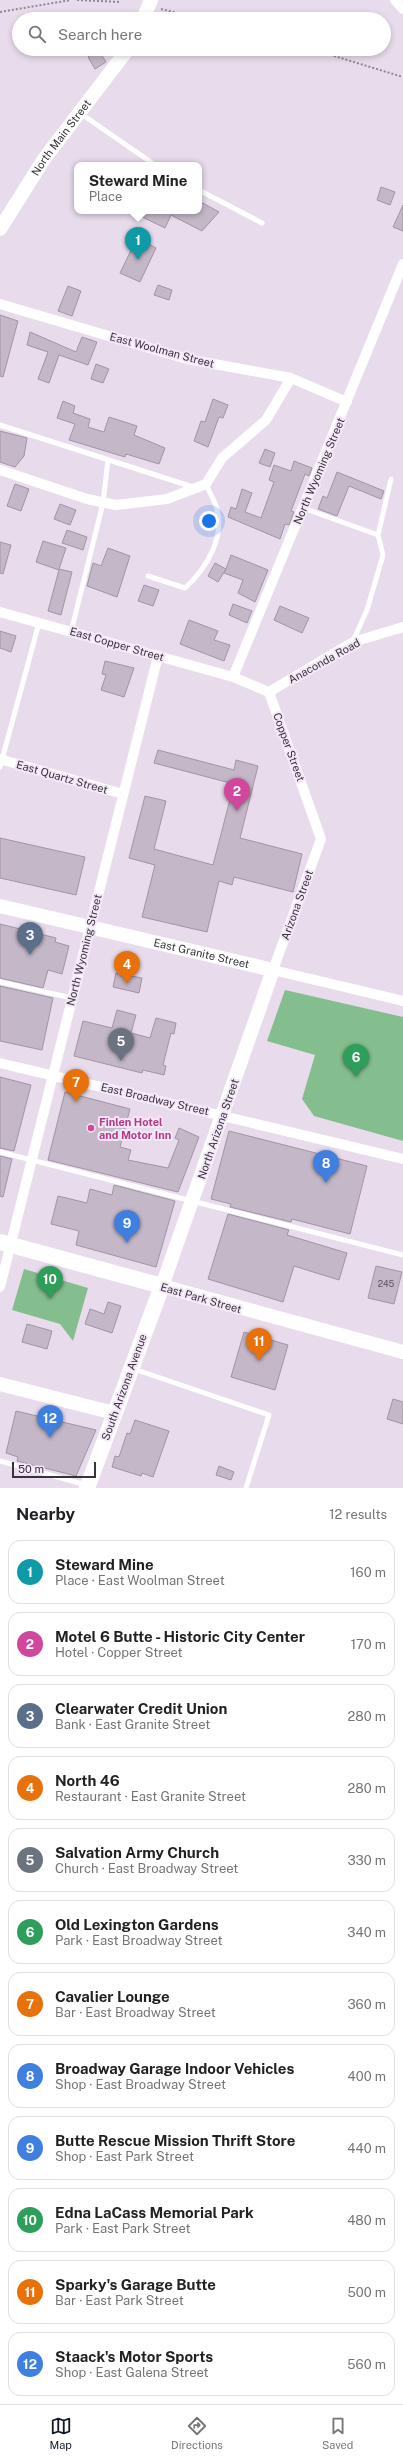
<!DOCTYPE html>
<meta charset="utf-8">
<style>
body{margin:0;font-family:"Public Sans",sans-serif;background:#f2f2f2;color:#202124}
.scale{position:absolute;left:12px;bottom:10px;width:84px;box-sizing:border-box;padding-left:4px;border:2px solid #38333a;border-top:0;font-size:11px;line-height:14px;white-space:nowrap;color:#38333a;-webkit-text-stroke:3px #f5e8f9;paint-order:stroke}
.you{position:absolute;left:209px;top:521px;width:14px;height:14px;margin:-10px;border:3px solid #fff;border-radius:50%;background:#1a73e8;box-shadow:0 0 0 6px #1a73e833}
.badge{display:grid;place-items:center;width:26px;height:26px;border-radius:50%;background:#111827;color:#fff;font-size:13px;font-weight:700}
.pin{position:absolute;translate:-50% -33px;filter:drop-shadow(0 1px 2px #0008)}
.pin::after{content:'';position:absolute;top:21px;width:14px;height:12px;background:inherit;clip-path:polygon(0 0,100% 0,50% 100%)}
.popup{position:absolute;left:74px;top:162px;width:128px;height:52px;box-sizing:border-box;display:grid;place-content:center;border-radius:8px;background:#fff;filter:drop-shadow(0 1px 3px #0005);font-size:13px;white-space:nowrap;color:#757577}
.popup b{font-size:15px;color:#202124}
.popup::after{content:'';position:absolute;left:50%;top:100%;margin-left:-8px;border:8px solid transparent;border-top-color:#fff}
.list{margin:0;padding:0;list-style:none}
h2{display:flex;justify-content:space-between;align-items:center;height:52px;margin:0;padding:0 16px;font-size:17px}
h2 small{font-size:13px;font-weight:400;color:#757577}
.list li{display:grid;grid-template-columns:26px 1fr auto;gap:12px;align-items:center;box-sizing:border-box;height:64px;margin:0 8px 8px;padding:0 8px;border:1px solid #e0e0e0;border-radius:12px}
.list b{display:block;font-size:15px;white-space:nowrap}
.list p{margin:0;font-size:13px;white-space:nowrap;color:#757577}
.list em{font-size:13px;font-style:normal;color:#757577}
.icon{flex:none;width:22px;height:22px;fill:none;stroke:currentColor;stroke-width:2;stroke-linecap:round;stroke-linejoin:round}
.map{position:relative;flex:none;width:403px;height:1488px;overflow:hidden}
.search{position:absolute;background:#fff;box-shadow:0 2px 6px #0003;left:12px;right:12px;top:12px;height:44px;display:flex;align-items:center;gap:10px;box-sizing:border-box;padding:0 14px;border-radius:22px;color:#757577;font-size:15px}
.sheet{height:916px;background:#fff}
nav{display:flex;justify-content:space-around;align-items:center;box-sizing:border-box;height:56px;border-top:1px solid #e0e0e0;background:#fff;font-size:11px;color:#757577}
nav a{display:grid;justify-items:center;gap:2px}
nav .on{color:#111827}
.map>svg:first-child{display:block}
</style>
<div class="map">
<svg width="403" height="1488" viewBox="0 0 403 1488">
<rect width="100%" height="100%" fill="#e8dbec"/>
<path fill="#85be8e" d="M285 990 403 1017V1141L314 1116 302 1099 315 1055 267 1041Z
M24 1269 88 1288 73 1341 60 1324 12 1310Z"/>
<path fill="#c4b7c8" stroke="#a194a5" d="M99 51 106 62 95 69 88 57Z
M381 187 395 192 390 205 377 200Z
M199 201 219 212 202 231 171 215 165 228 130 211H199Z
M403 205V231L393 227Z
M137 238 156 248 140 282 120 273Z
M158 285 172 290 169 300 154 295Z
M68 286 81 291 72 316 58 311Z
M0 315 18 321 3 377 0 376Z
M30 332 76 352 82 337 97 342 88 365 59 355 49 383 38 379 48 352 27 345Z
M96 364 109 369 103 383 91 379Z
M213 399 228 405 223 418 219 417 208 447 194 441 201 421 205 422Z
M63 401 75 406 73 413 90 419 88 427 104 432 109 417 137 426 134 435 165 448 159 464 126 454 125 457 69 440 75 424 57 418Z
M0 431 27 438 24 456 15 467 0 462Z
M265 449 275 453 270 467 259 463Z
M294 461 312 468 309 476 305 474 291 511 294 512 289 525 285 524 280 539 228 517 231 507 236 509 242 489 252 493 245 512 261 518 274 482 269 480 274 465 291 471Z
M337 472 384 491 381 499 349 486 337 516 318 509 323 496 327 498Z
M15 484 29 489 21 511 7 506Z
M60 504 76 510 70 525 54 519Z
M67 530 87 537 83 550 62 543Z
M43 541 66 548 59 569 72 572 61 615 48 611 59 570 36 562Z
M0 542 11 545 3 574 0 573Z
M108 548 130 556 117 597 87 586 93 563 101 566Z
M231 555 268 570 255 602 238 593 243 580 224 573 226 569 218 582 208 576 215 563 226 569Z
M144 585 159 590 153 606 138 601Z
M233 604 252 611 247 623 229 615Z
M280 606 309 618 302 633 274 620Z
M189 620 218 631 214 640 230 645 224 661 180 644Z
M0 631 16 636 11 652 0 648Z
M105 661 134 668 124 697 101 690 106 675 102 674Z
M158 750 234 770 236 760 258 766 240 838 302 854 293 892 234 877 232 885 219 881 207 932 142 917 155 865 129 858 145 796 166 801 154 849 213 865 234 784 154 763Z
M0 838 85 857 76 895 0 878Z
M0 924 56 938 55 942 69 946 62 974 48 970 43 988 0 978Z
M116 973 142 978 139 993 113 987Z
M0 986 53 998 42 1050 0 1041Z
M117 1010 136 1015 131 1033 150 1038 156 1018 176 1023 174 1034 171 1033 163 1065 166 1066 164 1075 143 1070 142 1073 74 1056 83 1021 112 1028Z
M0 1077 31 1085 14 1151 0 1148Z
M65 1092 130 1109 120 1147 131 1150 128 1160 168 1168 179 1140 175 1138 179 1128 199 1137 178 1192 48 1160Z
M229 1131 367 1166 350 1234 292 1219 291 1222 230 1207 231 1204 211 1199Z
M0 1156 12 1159 3 1197 0 1196Z
M114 1185 175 1201 156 1267 76 1245 79 1231 51 1224 58 1196 87 1203 90 1189 112 1195Z
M228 1214 289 1230 287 1235 347 1253 339 1280 294 1266 283 1302 208 1279Z
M376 1266 402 1272 394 1304 368 1298Z
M108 1302 121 1306 112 1333 85 1324 90 1309 104 1314Z
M27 1324 52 1331 47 1349 22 1342Z
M244 1332 288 1345 275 1390 231 1377Z
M393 1399 403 1402V1424L387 1419Z
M16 1411 96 1430 76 1476 17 1461 18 1457 6 1453Z
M135 1420 169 1431 153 1477 142 1473 141 1476 112 1467 115 1456 119 1457 127 1433 130 1434Z
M219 1466 234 1472 231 1480 216 1475Z"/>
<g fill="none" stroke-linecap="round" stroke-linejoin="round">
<path stroke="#908793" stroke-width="2" stroke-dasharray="2 2" stroke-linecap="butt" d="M77 0 121 2
M161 9 203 19
M0 12 71 0
M311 49 403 77"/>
<path stroke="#fff" stroke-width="5" d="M80 113 155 165
M199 190 262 223
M0 425 193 487
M303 508 378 535 383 555 367 610 353 641
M378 535 391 479
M148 576 185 588C207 568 226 536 216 506 213 498 209 491 206 484
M71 632 103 503 108 460
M0 767 39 623
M0 982 72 998
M0 1152 403 1255
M134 1369 269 1415 246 1488
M0 1461 86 1485"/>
<path stroke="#fff" stroke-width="10" d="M395 0 403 9
M0 304 187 359 291 378 347 402
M0 470 87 499 116 505 167 499 206 484 222 458 266 420 291 378
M0 612 233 677 269 692 321 839 273 970 403 1001
M233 677 403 264
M269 692 353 642 403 627
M0 759 123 794
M0 1063 403 1159
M0 1287 158 656"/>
<g stroke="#fff" stroke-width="14">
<path d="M143 19 151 0"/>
<path id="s1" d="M0 229 44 159 128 49"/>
<path id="s2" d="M0 906 273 970 162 1286 403 1352"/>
<path d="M0 1384 114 1413"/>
</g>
<path stroke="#fff" stroke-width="16" d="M0 1242 162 1286 87 1488"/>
</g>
<circle fill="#d1479c" stroke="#f5e8f9" stroke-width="1.5" cx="91" cy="1128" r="4"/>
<g text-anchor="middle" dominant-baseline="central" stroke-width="4" stroke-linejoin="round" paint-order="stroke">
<g font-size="9" fill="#5b545e">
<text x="386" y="1283">245</text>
</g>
<g font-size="11" fill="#38333a" stroke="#f5e8f9">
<text stroke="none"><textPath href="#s1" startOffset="110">North Main Street</textPath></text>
<text transform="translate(162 350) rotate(15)">East Woolman Street</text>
<text transform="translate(319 471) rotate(-67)">North Wyoming Street</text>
<text transform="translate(117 644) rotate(16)">East Copper Street</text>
<text transform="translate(324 661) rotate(-29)">Anaconda Road</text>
<text transform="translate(289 747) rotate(70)">Copper Street</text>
<text transform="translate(62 777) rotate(16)">East Quartz Street</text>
<text transform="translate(297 905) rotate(-70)">Arizona Street</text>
<text transform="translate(84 950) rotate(-76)">North Wyoming Street</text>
<text stroke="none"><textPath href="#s2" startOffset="207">East Granite Street</textPath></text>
<text transform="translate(155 1099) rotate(13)">East Broadway Street</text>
<text transform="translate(218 1129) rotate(-71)">North Arizona Street</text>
<text transform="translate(201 1298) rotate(16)">East Park Street</text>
<text transform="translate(124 1387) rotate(-70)">South Arizona Avenue</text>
</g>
<g font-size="11" font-weight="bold" fill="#b23c85" stroke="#f5e8f9" text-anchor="start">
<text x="99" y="1122">Finlen Hotel<tspan x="99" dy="13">and Motor Inn</tspan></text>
</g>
</g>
</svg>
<div class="scale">50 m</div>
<div class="you"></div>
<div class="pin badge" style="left:138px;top:260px;background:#0f9aa8">1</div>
<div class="popup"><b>Steward Mine</b>Place</div>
<div class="pin badge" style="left:237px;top:811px;background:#d1479c">2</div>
<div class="pin badge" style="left:30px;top:955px;background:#5c6f8a">3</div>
<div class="pin badge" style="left:127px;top:984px;background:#e8710a">4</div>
<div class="pin badge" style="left:121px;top:1061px;background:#6b7280">5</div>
<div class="pin badge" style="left:356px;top:1077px;background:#2e9e5b">6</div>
<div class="pin badge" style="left:76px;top:1102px;background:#e8710a">7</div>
<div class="pin badge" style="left:326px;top:1183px;background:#3f7fe0">8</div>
<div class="pin badge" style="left:127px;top:1243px;background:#3f7fe0">9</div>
<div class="pin badge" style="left:50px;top:1299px;background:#2e9e5b">10</div>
<div class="pin badge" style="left:259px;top:1361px;background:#e8710a">11</div>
<div class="pin badge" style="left:50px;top:1438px;background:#3f7fe0">12</div>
<div class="search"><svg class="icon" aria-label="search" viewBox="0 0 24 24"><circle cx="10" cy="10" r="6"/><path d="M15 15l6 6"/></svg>Search here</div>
</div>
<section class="sheet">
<h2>Nearby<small>12 results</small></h2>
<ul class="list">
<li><span class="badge" style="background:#0f9aa8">1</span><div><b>Steward Mine</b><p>Place · East Woolman Street</p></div><em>160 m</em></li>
<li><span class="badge" style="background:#d1479c">2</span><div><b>Motel 6 Butte - Historic City Center</b><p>Hotel · Copper Street</p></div><em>170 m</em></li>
<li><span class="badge" style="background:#5c6f8a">3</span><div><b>Clearwater Credit Union</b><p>Bank · East Granite Street</p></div><em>280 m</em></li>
<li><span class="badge" style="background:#e8710a">4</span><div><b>North 46</b><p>Restaurant · East Granite Street</p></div><em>280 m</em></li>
<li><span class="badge" style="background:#6b7280">5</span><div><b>Salvation Army Church</b><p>Church · East Broadway Street</p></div><em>330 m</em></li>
<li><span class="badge" style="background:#2e9e5b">6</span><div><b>Old Lexington Gardens</b><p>Park · East Broadway Street</p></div><em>340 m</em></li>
<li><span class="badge" style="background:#e8710a">7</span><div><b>Cavalier Lounge</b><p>Bar · East Broadway Street</p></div><em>360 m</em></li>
<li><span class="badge" style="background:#3f7fe0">8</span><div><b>Broadway Garage Indoor Vehicles</b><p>Shop · East Broadway Street</p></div><em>400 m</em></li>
<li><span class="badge" style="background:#3f7fe0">9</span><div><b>Butte Rescue Mission Thrift Store</b><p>Shop · East Park Street</p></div><em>440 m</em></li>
<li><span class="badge" style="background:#2e9e5b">10</span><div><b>Edna LaCass Memorial Park</b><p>Park · East Park Street</p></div><em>480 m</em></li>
<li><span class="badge" style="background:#e8710a">11</span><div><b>Sparky's Garage Butte</b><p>Bar · East Park Street</p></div><em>500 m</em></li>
<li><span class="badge" style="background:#3f7fe0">12</span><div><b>Staack's Motor Sports</b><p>Shop · East Galena Street</p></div><em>560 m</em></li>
</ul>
</section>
<nav>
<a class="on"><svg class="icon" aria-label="map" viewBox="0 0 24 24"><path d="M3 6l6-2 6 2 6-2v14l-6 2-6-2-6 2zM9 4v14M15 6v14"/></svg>Map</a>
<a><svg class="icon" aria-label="directions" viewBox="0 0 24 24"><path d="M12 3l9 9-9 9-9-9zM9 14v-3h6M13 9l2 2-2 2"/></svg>Directions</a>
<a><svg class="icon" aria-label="saved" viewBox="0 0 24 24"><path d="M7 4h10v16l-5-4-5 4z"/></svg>Saved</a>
</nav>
